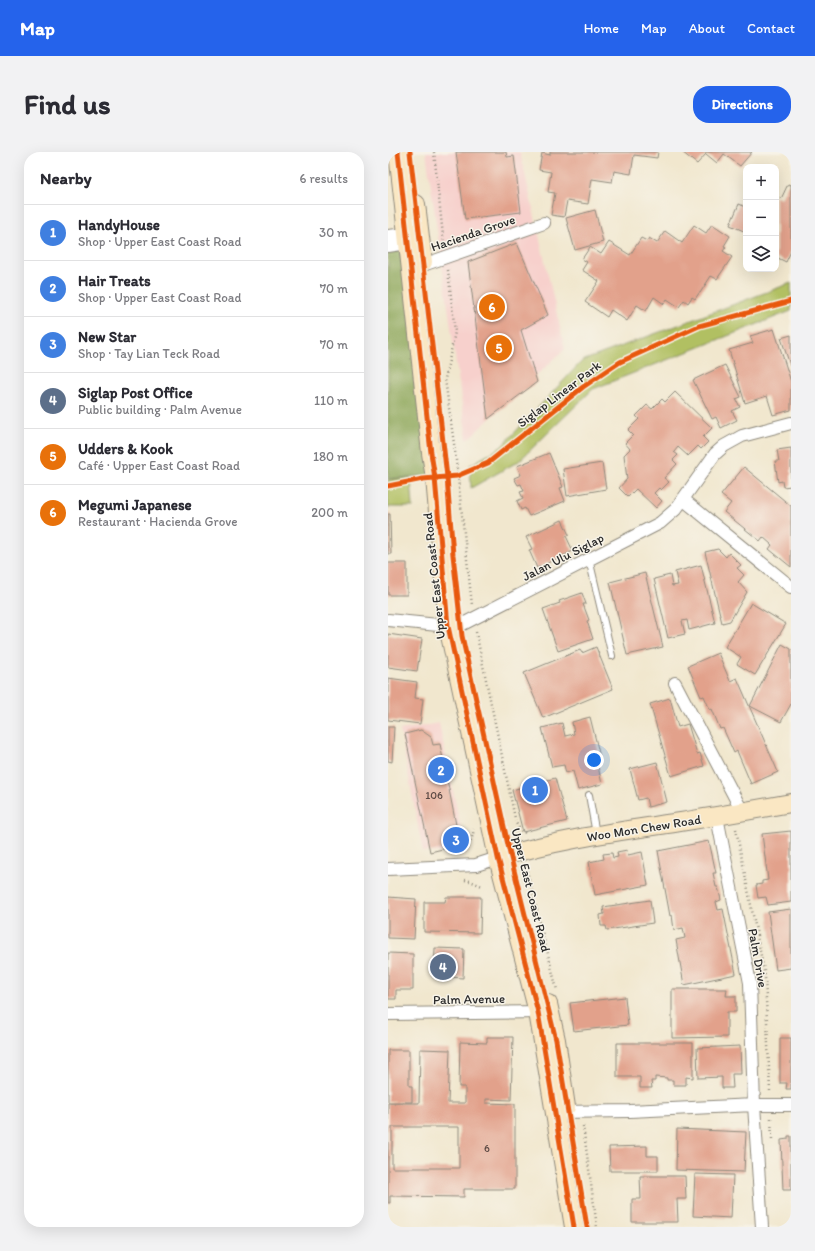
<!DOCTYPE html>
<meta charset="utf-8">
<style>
body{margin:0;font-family:Itim,sans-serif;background:#f2f2f3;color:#2b2b33}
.controls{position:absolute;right:12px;top:12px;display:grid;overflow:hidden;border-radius:8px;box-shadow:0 4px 16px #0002}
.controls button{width:36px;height:36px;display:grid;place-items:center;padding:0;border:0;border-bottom:1px solid #e1e1e2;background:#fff;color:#2b2b33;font:20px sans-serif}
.you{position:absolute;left:206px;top:608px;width:14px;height:14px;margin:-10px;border:3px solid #fff;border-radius:50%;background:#1a73e8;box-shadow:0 0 0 6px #1a73e833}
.badge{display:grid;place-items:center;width:26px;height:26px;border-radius:50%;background:#2563eb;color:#fff;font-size:13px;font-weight:700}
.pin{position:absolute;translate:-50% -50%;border:2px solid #fff;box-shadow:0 1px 4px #0006}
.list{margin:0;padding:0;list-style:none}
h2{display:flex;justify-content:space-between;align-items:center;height:52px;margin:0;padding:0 16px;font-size:17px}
h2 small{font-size:13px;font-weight:400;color:#7c7c81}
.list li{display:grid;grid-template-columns:26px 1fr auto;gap:12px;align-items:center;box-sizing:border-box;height:56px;padding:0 16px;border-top:1px solid #e1e1e2}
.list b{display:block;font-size:15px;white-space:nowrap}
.list p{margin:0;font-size:13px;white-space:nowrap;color:#7c7c81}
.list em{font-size:13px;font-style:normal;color:#7c7c81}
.icon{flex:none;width:22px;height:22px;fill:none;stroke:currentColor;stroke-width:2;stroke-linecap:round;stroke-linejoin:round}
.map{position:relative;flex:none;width:403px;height:1075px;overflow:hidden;border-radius:16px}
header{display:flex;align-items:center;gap:24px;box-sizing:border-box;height:56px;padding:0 20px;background:#2563eb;color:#fff}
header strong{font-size:19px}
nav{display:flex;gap:22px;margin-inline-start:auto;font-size:14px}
.intro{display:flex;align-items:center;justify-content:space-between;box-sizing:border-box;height:96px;padding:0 24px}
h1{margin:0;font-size:28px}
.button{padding:10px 18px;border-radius:16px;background:#2563eb;color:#fff;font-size:14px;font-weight:700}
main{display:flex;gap:24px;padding:0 24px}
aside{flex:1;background:#fff;border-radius:16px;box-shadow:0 4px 16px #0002}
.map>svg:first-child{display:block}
</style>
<header>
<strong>Map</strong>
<nav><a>Home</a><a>Map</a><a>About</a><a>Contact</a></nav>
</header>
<div class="intro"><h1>Find us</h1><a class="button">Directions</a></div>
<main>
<aside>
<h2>Nearby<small>6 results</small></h2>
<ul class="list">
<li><span class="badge" style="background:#3f7fe0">1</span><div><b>HandyHouse</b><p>Shop · Upper East Coast Road</p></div><em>30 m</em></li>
<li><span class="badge" style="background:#3f7fe0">2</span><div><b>Hair Treats</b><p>Shop · Upper East Coast Road</p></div><em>70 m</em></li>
<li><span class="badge" style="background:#3f7fe0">3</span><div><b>New Star</b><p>Shop · Tay Lian Teck Road</p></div><em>70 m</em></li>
<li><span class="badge" style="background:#5c6f8a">4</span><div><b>Siglap Post Office</b><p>Public building · Palm Avenue</p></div><em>110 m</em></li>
<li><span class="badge" style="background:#e8710a">5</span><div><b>Udders &amp; Kook</b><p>Café · Upper East Coast Road</p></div><em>180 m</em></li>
<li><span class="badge" style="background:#e8710a">6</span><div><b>Megumi Japanese</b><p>Restaurant · Hacienda Grove</p></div><em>200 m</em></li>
</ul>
</aside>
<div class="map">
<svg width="403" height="1075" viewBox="0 0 403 1075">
<rect width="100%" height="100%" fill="#f7f3e8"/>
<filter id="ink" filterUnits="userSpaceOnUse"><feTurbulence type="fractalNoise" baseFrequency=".025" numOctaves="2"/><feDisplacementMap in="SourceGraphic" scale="8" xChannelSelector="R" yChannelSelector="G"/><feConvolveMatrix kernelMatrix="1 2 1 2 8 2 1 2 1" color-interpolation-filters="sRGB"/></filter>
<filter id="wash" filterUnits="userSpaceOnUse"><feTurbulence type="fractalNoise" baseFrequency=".012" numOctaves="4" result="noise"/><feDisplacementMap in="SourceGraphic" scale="16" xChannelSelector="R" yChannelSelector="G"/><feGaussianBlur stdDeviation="0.9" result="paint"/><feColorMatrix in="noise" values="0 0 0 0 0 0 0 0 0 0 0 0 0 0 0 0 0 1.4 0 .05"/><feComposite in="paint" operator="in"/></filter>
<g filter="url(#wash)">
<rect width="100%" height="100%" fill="#f1e7ce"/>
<path fill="#f7d0cc" d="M38 0H132L177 197 79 288Z
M51 571 78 701 35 700 12 578Z"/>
<path fill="#b1c062" stroke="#6e7646" d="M403 131V159L205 237 131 309 83 336 82 313 113 295 194 209Z
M23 326 25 355H0V328Z"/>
<path fill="#8ca658" stroke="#5c6842" d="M17 87 45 323 0 327V89Z"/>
<g id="blocks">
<path fill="#e2a18b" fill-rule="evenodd" d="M68 0H118L119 5 126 4 133 60 77 67Z
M162 0H270L269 6 246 3 243 22 226 19 224 30 204 27 200 52 179 49 176 65 163 63 167 41 160 40 163 20 151 18 154 1 162 3Z
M294 0H364L352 14 336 2 329 11 318 2 309 12Z
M400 32 403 33V99L398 110 388 105V45L393 47Z
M351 52 358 55V80L342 73Z
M207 58 215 90 187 98 178 66Z
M324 72 342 84 336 94 338 95 335 99 344 105 329 127 323 124 312 141H311L307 147 304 145 300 151 296 148 291 155 279 147 276 152 266 145 258 159 249 153 239 169 223 158 219 165 197 150 211 129 194 118 199 110 194 107 202 95 213 102 221 90 242 103 253 86 259 89 261 86 269 91 277 79 294 91 306 73 318 81Z
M129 91 160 163 133 178 149 230 100 267 80 110Z
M386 177 403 230V258L385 263 379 244 357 251 341 198 365 191 362 184Z
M403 183V216L393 186Z
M337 213 353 245 348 247 352 255 344 259 349 268 333 276 328 265 324 267 305 228Z
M287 240 324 276 315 285 320 290 313 297 310 294 300 304 290 295 286 300 290 303 285 308 289 312 276 326 281 330 273 338 271 336 266 341 274 349 268 356 248 337 240 345 231 336 239 327 236 303 242 297 237 291 245 283 240 278 251 267 248 264 259 253 264 257 274 247 277 250Z
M403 296V334L395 335 394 329 390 330 387 309H391L389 298Z
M161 301 175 335 172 336 177 349 141 364 137 356 133 358 129 349 135 346 132 340 136 339 133 332 130 333 126 326 133 323 129 314Z
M214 311 218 337 179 344 175 317Z
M356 315 403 354V415L381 397 384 393 375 385 372 389 336 360 343 351 333 343Z
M0 362H2L3 402H0Z
M174 368 181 383 178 384 185 399 149 416 141 398 144 397 138 385Z
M330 397 338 405 341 401 353 413 349 416 356 423 350 430 359 440 342 469 334 471 317 400Z
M0 411H19V443H0Z
M313 413 327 471 301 478 299 468 294 469 297 482 280 486 266 427 282 423 284 434 290 433 287 420Z
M257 421 275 495 239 503 222 430Z
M194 441 198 452H195L201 468 199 469 205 487 170 499 155 457 172 451 171 449Z
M363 451 398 472 367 523 349 512 353 505 337 495Z
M0 482 34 487 29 519 0 515Z
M394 492 403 497V552L393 570 362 554Z
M208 495 225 537 155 566 136 521 192 498 194 501Z
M330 501 342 529 349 526 390 620 363 632 349 599 346 601 335 576 332 577 324 557 322 558 316 544 313 545 300 514Z
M0 526 29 530 27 546 35 547 32 572 0 568Z
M282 546 290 575 300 572 309 602 312 601 316 614 283 624 262 552Z
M202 565 212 605 208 606 214 632 190 638 185 619 178 621 176 613 164 615 154 576 174 571 177 584 186 582 184 570Z
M0 575H6L4 610 0 609Z
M33 578 43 585 45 593 52 592 72 693 42 700 17 582Z
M269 610 279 650 260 655 258 646 250 648 242 617Z
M167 626 179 669 135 680 124 638Z
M403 679V750L380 753 378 745 370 746 368 733 374 732V729L380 728 374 682Z
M321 689 328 721H325L328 735H330L333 748 328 750 330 758 335 757 348 822 296 833 288 788 297 786 295 776 286 778 284 763 282 764 270 699Z
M239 698 240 703 254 700 260 733 207 743 201 710 216 707 215 702 224 701 225 706 230 705 229 700Z
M0 745 28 747 26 787 0 786Z
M58 745H93L92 781 36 780V750H57Z
M262 748 265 771 219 778 218 774H213L212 763 216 762 215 755Z
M403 757V816L388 818 380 760Z
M47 796 76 797 75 826 46 824Z
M0 801 25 802V838H8V847H0Z
M284 837H339L338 844H348V860H339V885L284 886Z
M237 845 240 873 186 879 182 851Z
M99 885H125L123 948 98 947V951L127 952V1037H76V1045L2 1044V1051H0V951H31L32 897 62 898 60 951H77V935H71L72 890 99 891ZM4 975H71V1016H4Z
M392 886H403V937H398L399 931H392Z
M229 891H305V926L298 925V933H285V928H279V926L267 925V929H263L264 936H252V925H229Z
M352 894 353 922H344L345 936H334V925L310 926 309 896Z
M0 898H21V934H24V950H0Z
M289 977 358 980 356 1020 288 1018Z
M400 984H403V1038H395L393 988 400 987Z
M259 994V1004H270V1019H222L221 995Z
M307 1022 345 1023 343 1066 305 1064Z
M252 1024H297L298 1047H289L290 1070H244V1047H253Z"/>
</g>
</g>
<g filter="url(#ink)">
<use href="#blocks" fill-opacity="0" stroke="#8e897c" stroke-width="1"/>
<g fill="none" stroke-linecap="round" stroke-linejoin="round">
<g stroke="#8e897c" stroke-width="8">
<path id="lane" d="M201 407 224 504
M201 643 208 682"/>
</g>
<g stroke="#8e897c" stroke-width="14">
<path id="street" d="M0 84 19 82
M0 94 27 90
M29 114 35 113 156 71
M296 348 403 435
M0 468 60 474 73 473 272 371 288 357 327 302 336 294 354 284 403 271
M287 531 354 659
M329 665 362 831 366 953 374 1075
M0 717 88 713 110 706
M0 862 157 860
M170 960 242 959 366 953H403"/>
</g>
<g stroke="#8e897c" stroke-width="20">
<path id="secondary" d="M10 0 43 301 47 326 60 474 110 706 150 860 186 1075
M28 52 35 110
M110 706C167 688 227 680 286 671 325 665 364 658 403 651
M160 852 168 888 178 955"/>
</g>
<path stroke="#8e897c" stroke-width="2.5" stroke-dasharray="1 3" stroke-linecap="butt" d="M46 0 56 93
M60 118 67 180 57 227 67 299 84 453
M88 480 128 671 132 678 137 681
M348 677 377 824 382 939
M66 699C79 696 84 690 86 677
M138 715 169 838
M77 728 82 729 94 734
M383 966 384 987
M195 974 209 1075"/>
<use href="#lane" stroke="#fff" stroke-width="6"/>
<use href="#street" stroke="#fff" stroke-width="12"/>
<use href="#secondary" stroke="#fae7c3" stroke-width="18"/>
<g stroke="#f7f3e8" stroke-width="8">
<path id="cycleway" d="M10 0 43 301 47 326 60 474 110 706 150 860 186 1075
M22 0 59 325 65 403 74 484 122 702 168 888 199 1075
M0 334 35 327 69 324 100 311 195 235 232 210 311 174 403 149"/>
</g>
<use href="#cycleway" stroke="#e8590c" stroke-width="5"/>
</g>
</g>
<g text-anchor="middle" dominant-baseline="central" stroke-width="3" stroke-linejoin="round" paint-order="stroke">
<g font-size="11" fill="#594843">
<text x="46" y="643">106</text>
<text x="99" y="996">6</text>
</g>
<g font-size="13" fill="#2b2b2b" stroke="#f7f3e8">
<text transform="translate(85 81) rotate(-19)">Hacienda Grove</text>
<text transform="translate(171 242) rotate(-37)">Siglap Linear Park</text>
<text transform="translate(175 405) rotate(-27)">Jalan Ulu Siglap</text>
<text transform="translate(46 424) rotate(-96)">Upper East Coast Road</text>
<text transform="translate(256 676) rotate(-9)">Woo Mon Chew Road</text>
<text transform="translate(143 738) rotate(76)">Upper East Coast Road</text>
<text transform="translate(370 806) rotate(80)">Palm Drive</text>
<text transform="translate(81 847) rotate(-1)">Palm Avenue</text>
</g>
</g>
</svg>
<div class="controls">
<button>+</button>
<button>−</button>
<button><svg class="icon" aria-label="layers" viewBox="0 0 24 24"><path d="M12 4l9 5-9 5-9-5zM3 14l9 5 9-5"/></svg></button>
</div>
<div class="you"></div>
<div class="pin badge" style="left:147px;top:638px;background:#3f7fe0">1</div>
<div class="pin badge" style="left:53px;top:618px;background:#3f7fe0">2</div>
<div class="pin badge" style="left:68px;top:688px;background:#3f7fe0">3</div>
<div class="pin badge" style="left:55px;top:815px;background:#5c6f8a">4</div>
<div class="pin badge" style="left:111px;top:196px;background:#e8710a">5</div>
<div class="pin badge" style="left:104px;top:155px;background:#e8710a">6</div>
</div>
</main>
